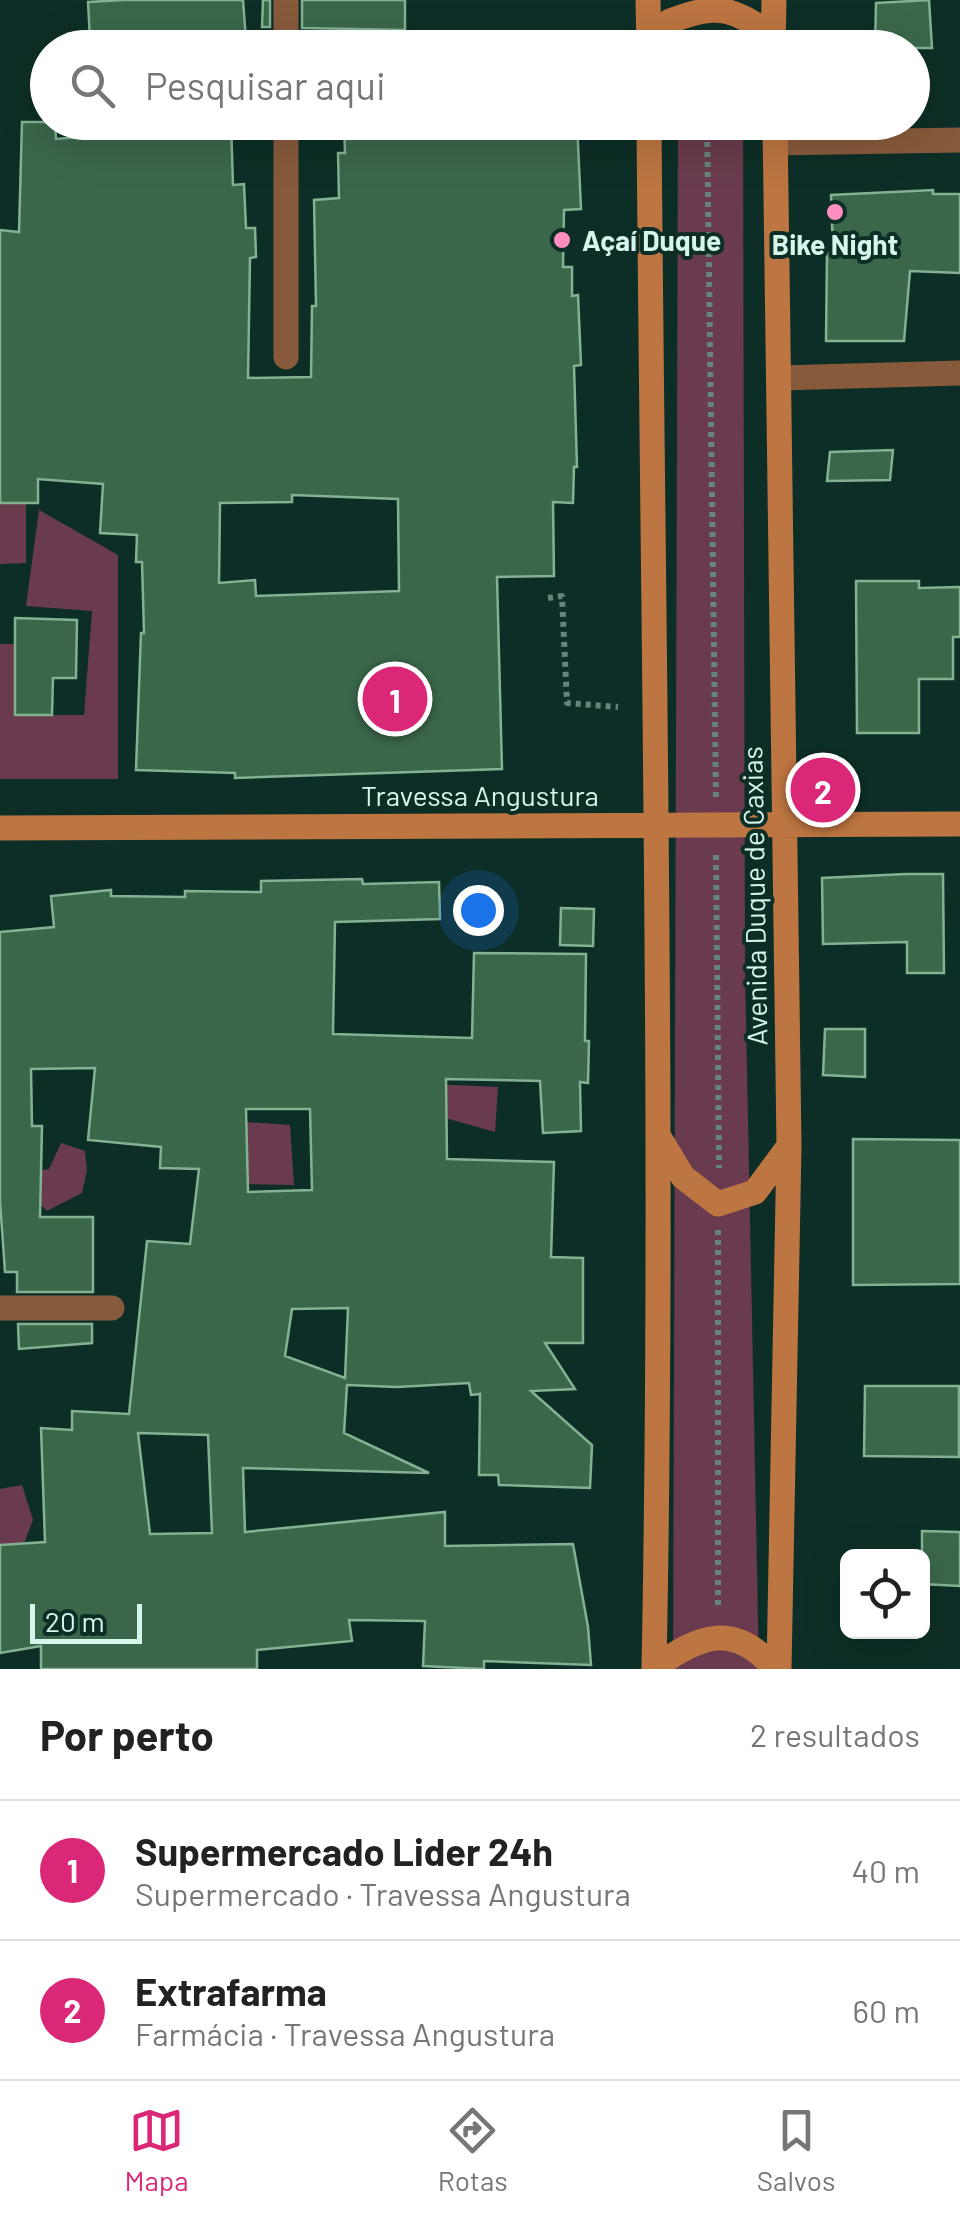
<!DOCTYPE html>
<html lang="pt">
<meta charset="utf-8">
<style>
body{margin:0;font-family:Barlow,sans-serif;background:#f2f2f2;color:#222}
.controls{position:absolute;right:30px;bottom:30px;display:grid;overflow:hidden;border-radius:15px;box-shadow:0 10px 40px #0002}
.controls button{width:90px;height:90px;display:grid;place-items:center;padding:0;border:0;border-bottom:2px solid #e0e0e0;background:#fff;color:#222;font:50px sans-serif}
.scale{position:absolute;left:30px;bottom:25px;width:112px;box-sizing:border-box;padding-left:10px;border:5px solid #d6f5eb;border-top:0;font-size:28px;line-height:35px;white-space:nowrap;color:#d6f5eb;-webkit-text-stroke:8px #0d2e26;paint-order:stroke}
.you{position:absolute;left:478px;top:910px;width:35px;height:35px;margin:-25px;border:8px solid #fff;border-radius:50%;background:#1a73e8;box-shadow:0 0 0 15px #1a73e833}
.badge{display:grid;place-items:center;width:65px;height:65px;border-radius:50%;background:#db2777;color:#fff;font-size:32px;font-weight:700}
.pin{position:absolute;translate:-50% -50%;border:5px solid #fff;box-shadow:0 2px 10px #0006}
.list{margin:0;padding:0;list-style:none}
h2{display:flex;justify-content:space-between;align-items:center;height:130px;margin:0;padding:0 40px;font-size:42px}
h2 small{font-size:32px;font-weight:400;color:#767676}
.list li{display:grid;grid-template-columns:65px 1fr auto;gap:30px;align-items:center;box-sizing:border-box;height:140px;padding:0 40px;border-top:2px solid #e0e0e0}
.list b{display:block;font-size:38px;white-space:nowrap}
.list p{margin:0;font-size:32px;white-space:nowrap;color:#767676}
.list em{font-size:32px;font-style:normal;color:#767676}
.icon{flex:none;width:55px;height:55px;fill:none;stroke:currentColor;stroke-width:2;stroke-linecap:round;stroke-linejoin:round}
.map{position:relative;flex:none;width:960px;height:1669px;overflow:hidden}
.search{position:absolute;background:#fff;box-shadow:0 10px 40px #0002;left:30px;right:30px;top:30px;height:110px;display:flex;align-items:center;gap:25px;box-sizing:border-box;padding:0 35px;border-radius:55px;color:#767676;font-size:38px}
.sheet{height:410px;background:#fff}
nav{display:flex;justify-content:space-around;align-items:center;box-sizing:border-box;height:140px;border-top:2px solid #e0e0e0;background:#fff;font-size:28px;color:#767676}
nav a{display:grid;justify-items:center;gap:5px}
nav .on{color:#db2777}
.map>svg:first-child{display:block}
</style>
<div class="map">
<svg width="960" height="1669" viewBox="0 0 960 1669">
<rect width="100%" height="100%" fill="#0d2e26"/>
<path fill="#6a3b4e" d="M737 35 738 47H678V41Z
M743 122 745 970 759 1669H673L678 123Z
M0 503H26V563L0 564Z
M39 510 118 555V779H0V644H16L15 715H84L92 611 26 606Z
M407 1083 498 1087 495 1132 449 1119 401 1116Z
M245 1122 290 1125 294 1185 248 1184Z
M61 1143 85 1151 87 1170 82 1193 47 1211 37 1201 31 1172 49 1169Z
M22 1485 33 1520 23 1546 0 1556V1489Z"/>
<path fill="#3a674a" stroke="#82b291" stroke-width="2.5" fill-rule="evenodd" d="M124 0H243L246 40 161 46 160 40 90 39 88 2Z
M263 0H270V27H262Z
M302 0H405V30L302 28Z
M929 0 932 48H875L876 3Z
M22 122H55L56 139 154 131V122H231L233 185 244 184 246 228H255L256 257 250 258 248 378 311 377 312 306H316L314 200 339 198 338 153H345L344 122H577L581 209 564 210 563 267H572V296L578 295 581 365 574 366 577 467H574L573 503 553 502 554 576 497 577 502 769 235 778V773L136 770 141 633H144L142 562H136L137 535 100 533 103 484 38 479V503H0V230L19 232ZM292 495 398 499 399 591 256 596 255 580 219 583 220 503 292 502Z
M933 190V194H960V273L910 271 904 341H826L827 253H833L831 195Z
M893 450 890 480 827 481 830 452Z
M856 581H919V588L960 587V637H953V679H919V733H857Z
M15 618 77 620 76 678H53L52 715H15Z
M906 874H943L944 973H907V942L823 944 822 878Z
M362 879 363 884 439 882 440 919 335 922 333 1034 472 1038 474 953 586 954 585 1041H589L588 1083 580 1082 581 1131 543 1133 540 1081 446 1079 447 1159 554 1162 551 1257 583 1258V1343H545L575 1389 531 1391 592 1445 590 1488 499 1485 498 1475H479L480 1394 471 1395 469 1383 397 1387 347 1385 344 1433 429 1473 243 1468 245 1532 445 1512V1546L573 1544 588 1627 591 1665 484 1661V1669L423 1666 425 1621 349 1620 352 1641 257 1650V1669H41V1646L0 1653V1545L45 1542 41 1428 72 1430V1411L129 1414 147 1241 190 1244 199 1169 160 1168 161 1147 88 1140 95 1068 31 1069 32 1126H42L40 1217H93V1292H17V1272H5L0 1201V932L54 927 51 896 111 890V896L185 897V891L261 892V881ZM246 1109H310L312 1190 248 1192ZM348 1308 345 1378 285 1356 292 1309ZM138 1433 208 1435 212 1533 150 1534Z
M561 908 594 909 593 946 560 945Z
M825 1029H865V1077L823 1075Z
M853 1139 960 1140V1284L853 1285Z
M18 1324H92V1343L19 1349Z
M865 1386H959V1457L864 1456Z
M922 1531 960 1532V1586L922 1584Z"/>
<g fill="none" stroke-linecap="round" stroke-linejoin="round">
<path stroke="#65857c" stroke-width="6" stroke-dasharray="5 5" stroke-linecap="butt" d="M707 122 716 798
M548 598 562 596 567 703 618 707
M716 855 719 1168
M718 1230V1608"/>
<path stroke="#875a3b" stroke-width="25" d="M286 48V0
M775 143 960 140
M286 357V122
M779 378 960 373
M0 1308H112"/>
<path stroke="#bd7541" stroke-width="25" d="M648 0 649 48
M657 48 670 21C719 3 730 7 773 36
M773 48 774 0
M649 122C653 638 664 1154 654 1669
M775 122 789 1146 779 1669
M0 828 960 824
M659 1137 683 1177 718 1204 755 1192 789 1146
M654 1668C700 1635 734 1621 775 1669"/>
</g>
<g fill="#fe8ebd" stroke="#0d2e26" stroke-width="4">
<circle cx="835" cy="212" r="10"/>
<circle cx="562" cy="240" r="10"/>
</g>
<g text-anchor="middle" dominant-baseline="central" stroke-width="8" stroke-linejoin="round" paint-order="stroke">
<g font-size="28" font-weight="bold" fill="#d6f5eb" stroke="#0d2e26" text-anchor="start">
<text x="582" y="240">Açaí Duque</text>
<text x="835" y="244" text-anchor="middle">Bike Night</text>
</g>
<g font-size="28" fill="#d6f5eb" stroke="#0d2e26">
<text x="480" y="795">Travessa Angustura</text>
<text transform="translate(754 896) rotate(-91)">Avenida Duque de Caxias</text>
</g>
</g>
</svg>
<div class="controls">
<button><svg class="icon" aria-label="locate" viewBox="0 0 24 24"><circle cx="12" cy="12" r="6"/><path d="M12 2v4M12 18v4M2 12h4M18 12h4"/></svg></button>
</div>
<div class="scale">20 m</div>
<div class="you"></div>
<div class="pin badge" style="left:395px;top:699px">1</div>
<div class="pin badge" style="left:823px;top:790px">2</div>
<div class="search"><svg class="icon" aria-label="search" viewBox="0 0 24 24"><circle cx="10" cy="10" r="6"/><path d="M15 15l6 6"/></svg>Pesquisar aqui</div>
</div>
<section class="sheet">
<h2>Por perto<small>2 resultados</small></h2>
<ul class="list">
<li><span class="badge">1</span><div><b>Supermercado Lider 24h</b><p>Supermercado · Travessa Angustura</p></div><em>40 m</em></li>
<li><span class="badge">2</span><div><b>Extrafarma</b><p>Farmácia · Travessa Angustura</p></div><em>60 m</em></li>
</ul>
</section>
<nav>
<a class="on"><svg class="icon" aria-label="map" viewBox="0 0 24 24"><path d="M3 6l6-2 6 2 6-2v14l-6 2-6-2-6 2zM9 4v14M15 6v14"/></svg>Mapa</a>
<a><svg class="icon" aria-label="directions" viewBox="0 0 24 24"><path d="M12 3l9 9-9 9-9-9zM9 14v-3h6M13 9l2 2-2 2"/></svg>Rotas</a>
<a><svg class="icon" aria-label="saved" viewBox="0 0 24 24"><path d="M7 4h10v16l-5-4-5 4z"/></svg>Salvos</a>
</nav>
